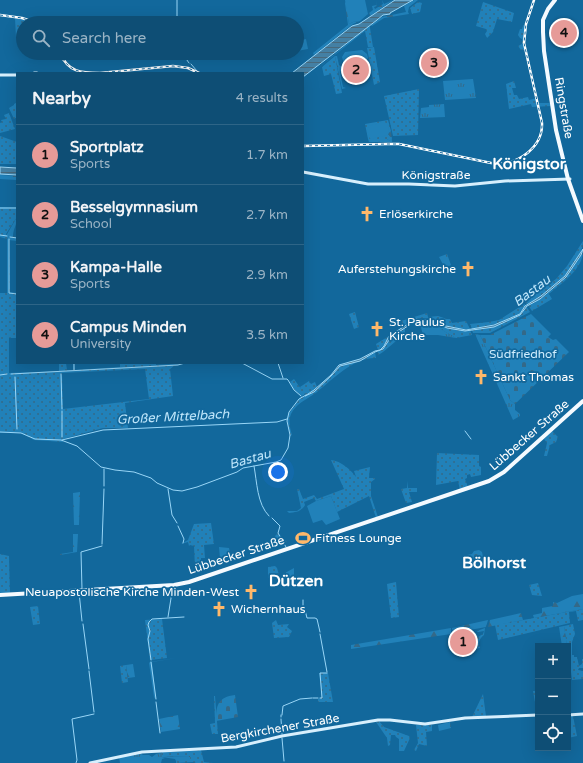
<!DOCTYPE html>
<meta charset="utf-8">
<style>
body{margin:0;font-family:"Varela Round",sans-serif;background:#17557a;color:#f1f3f6}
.controls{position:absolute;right:12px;bottom:12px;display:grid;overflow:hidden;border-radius:0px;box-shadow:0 4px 16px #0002}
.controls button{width:36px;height:36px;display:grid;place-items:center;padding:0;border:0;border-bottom:1px solid #2e6587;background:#0e4e75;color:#f1f3f6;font:20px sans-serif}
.you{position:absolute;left:278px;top:472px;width:14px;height:14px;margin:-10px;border:3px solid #fff;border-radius:50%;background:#1a73e8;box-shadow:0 0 0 6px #1a73e833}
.badge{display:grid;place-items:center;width:26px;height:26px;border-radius:50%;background:#e69b98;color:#111;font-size:13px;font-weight:700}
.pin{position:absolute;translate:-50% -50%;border:2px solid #fff;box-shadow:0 1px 4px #0006}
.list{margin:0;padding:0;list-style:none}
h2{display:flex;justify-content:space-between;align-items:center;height:52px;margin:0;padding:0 16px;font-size:17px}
h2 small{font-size:13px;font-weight:400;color:#9bb4c5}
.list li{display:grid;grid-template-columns:26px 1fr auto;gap:12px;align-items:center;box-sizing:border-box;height:60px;padding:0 16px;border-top:1px solid #2e6587}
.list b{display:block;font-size:15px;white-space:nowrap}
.list p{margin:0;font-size:13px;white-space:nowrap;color:#9bb4c5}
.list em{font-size:13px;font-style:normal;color:#9bb4c5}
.icon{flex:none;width:22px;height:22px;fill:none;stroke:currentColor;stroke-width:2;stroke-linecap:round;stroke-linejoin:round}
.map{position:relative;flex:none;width:583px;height:763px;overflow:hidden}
.search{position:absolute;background:#0e4e75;box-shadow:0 4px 16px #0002;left:16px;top:16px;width:288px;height:44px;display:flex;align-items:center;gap:10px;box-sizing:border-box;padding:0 14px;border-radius:22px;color:#9bb4c5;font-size:15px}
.panel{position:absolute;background:#0e4e75;box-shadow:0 4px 16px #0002;left:16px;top:72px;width:288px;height:292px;border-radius:0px}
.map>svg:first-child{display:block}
</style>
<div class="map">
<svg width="583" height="763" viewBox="0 0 583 763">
<defs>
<pattern id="grass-dots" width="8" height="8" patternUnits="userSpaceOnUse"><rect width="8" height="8" fill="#2181b9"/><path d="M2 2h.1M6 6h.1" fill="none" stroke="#346988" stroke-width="1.8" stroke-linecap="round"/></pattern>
<pattern id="forest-firs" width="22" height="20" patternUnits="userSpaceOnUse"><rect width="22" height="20" fill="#2181b9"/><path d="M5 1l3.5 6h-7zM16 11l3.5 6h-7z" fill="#346988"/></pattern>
<pattern id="cemetery-stones" width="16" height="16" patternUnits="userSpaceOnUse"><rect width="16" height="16" fill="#2181b9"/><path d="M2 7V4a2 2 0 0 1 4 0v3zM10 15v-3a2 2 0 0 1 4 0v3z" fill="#346988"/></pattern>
<pattern id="park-tufts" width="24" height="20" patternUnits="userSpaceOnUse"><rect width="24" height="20" fill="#2181b9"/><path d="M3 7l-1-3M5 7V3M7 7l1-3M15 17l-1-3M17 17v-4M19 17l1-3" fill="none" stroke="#346988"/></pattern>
<pattern id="water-rules" width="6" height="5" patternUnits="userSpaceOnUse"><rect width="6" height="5" fill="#4480a4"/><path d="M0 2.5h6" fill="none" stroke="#48697c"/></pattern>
</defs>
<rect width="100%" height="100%" fill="#12689c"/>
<path fill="url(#grass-dots)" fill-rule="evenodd" d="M418 2 422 3 420 12 412 14 410 8Z
M483 2 514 13 512 22 497 19 493 32 487 38 485 34 487 31 486 30V29L476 26Z
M15 18H21L35 23H23V37H16Z
M370 25V28L373 47H368L365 31 317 69Z
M523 25 525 26 524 37 525 50H521L518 46 522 44V39L520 38 518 35 520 29H522Z
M374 47 380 82 374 85 367 48Z
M335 56 342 93 336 94 331 74 324 76 322 67Z
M514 81 516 88H512L514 95H517L519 99 528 97 529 100 537 98 538 103H550L551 106 532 107 531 104 509 109 506 84Z
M419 89 418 135 393 136 384 96Z
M16 103 17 117 14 119 9 108 14 105V104Z
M9 113 15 129 0 133V123L2 122 1 120 6 119 4 115Z
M388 120 391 131 388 134 392 138 390 141 387 139H368L365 124Z
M0 136 17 142V164H0Z
M0 207H17V217L6 234 7 238 9 240 10 292 17 293V338H9V373L59 371V363H66L67 370H73V363H74L75 370 120 367V363H156V365L187 363 174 366 170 369 173 396 125 403 128 428H103L63 439V442L34 440 21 433H0V293H7V239L0 237ZM145 369 149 399 63 409 62 373Z
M583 241C583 261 555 289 538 299 535 301 531 302 527 304L525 302 556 279 567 266Z
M583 251C583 269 562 283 549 294L552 299 532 311 528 305C555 292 568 276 583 251Z
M524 304 526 305 520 314 499 323 472 329 470 324 489 322 499 320Z
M526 306 530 312 490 333H473L472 330 496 326 520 315Z
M355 312 359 327 354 329 349 314Z
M427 313 428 317 438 316 447 319H450L452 323 466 321 470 329C451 334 433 313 415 319 411 321 407 324 404 326L401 321Z
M417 320 435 322 458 330H470L472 335 456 338 433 325 411 324 405 328V336C394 340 388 350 378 355V351L383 349 391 337Z
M389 336 384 346 378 350 376 344Z
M375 352 376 358C354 357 333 379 317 392 308 399 296 403 291 414 288 421 290 428 292 435L290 436 287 418 290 412 301 397 314 392 332 375 340 366 360 361Z
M294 379 301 389 300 387 309 381 311 384 315 382 317 387 313 391 305 395 304 393V395L301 396 294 390 290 382Z
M552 431 558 437 556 442 550 445 547 456H544L547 443 544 439Z
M437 453 479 455V466L481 467V475L471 477 470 474 467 475V478L465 479 468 487 460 490 458 481 436 485Z
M331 460C341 461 351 470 356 477L354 471 370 467 369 478H375V479L371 482V496L378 517 376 518 369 496 337 512 331 496 316 501 314 498 304 502 305 505C301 512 296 512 289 513L287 511H297L301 508 297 489H299L303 499 314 495 317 499 344 489Z
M407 481 408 488H417V492H409L412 502 406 503 401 489 407 488Z
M211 523 214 544 204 545 205 558H201V568H195L194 546 190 545 189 546 188 542 181 544 188 540 194 524Z
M278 533 287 542 278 546 275 536Z
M0 554 9 556 10 593 0 594Z
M275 566 277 568 279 575 268 578V567Z
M396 582 399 617 391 618 387 584Z
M538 583 542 596 532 595 529 585Z
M38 606 40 624 33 625 30 607Z
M583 609V620L578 621 576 611 569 612 570 623 498 640 495 625Z
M162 619 167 658 150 660 145 620Z
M276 620 278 625 289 624 287 627 292 631 289 637 274 638 272 623Z
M573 624 575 634 572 642V655H574V657H577L579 666 582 664V659H583V668H579L578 670 583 671V679L572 680 568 646H567L564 626Z
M485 628 484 635C480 638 477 643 480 648L456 652 454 634H455L459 651 456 634 464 632V634L457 635 470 649 467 633 469 634 471 649 478 648 476 633 478 637 483 634 484 631 478 632 477 631Z
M126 665 128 682 122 683 120 666Z
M319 673H328L333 702H318V699L322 697Z
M533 691H538L537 714Z
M483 694 486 716 472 717Z
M214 696H215L218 734H212L210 724 215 723Z
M568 716H573L577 736 568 738Z
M379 721 384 727 409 736 410 738 404 751H399V739L396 737 395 735H391L390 745 388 746 387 738 376 722Z
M416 725H432V731L426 732 427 746 419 744 416 751 414 750 418 743Z
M201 750 204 762 213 763H196L194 762 176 763V761L190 756 162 757V752Z"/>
<path fill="url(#forest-firs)" d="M376 0 377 6 374 7 375 9 383 4 382 0 384 4 393 0 370 16 369 13 373 10 372 6 377 5Z
M414 0H418L409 7 408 12 409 14 384 18 372 26 371 25 382 17 406 12 404 6Z
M346 2 349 24 353 22 360 21 353 24 314 55 313 53 348 25 345 3Z
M335 56H337L339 65 343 68 340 72 343 87 346 88 342 89Z
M391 131 392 142H369L368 139H387L390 141 391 138 388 134Z
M0 175 17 176V180L0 179Z
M17 217C17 225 13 229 13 236L17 238V241L9 240 6 236Z
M80 492 79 525H74L73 493Z
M73 534H78L77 552 60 555V554L73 552Z
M219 547 229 548 231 558 225 559 220 558Z
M583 594V609L534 618 533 615 542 613V608L553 606V602L557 603 572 596Z
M521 613 523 620 488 627 490 620Z
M488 620 486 627 453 633 452 628Z
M564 626 567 646H562L559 627Z
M451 628V634L351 649V645Z
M176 658 152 662 156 700 154 697 149 663 150 662Z
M133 664 135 677 128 678 126 665Z
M178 715 180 729 161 732 159 719Z
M190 756V759L176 761 175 759 162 757Z"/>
<path fill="url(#cemetery-stones)" d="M531 314 551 334 548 337 553 340 556 339 569 352 515 404 510 400 480 335H490Z
M479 550 482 552 483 557 487 556 488 559 490 558 491 560 477 562 476 559H467V555L472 554 474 551Z
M294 568V576H293V579L287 581 285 573Z
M235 695 238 717 216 721C216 705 218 697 235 695Z
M450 722 451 728 439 731 438 725Z"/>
<path fill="url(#park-tufts)" d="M473 79 476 98 445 100 443 81Z
M444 104 445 117 420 118 421 108 429 107V105Z
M447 254 451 265 445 268 439 257Z
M438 327 444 331 456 338 438 335Z
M475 334 480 335 510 400 515 404V410L520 414V416L513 420Z
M140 753 143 755H149L152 757 156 754 162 753V757L165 758 162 759 161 763H120L119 757Z"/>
<path fill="#2181b9" d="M345 0H365L368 14 360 21 353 22 349 24Z
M306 39 308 49 297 51V41Z
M362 50 367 54 368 58 365 62 344 64 342 57 345 52Z
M384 122C390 124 389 130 388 135L370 139 367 131 369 126Z
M420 324 433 325 438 327V335H423Z
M331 496 340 519 326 525 322 520 313 523 307 506 316 501Z
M467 633 470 649 459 651 456 636Z
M476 633 478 648 471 649 469 634Z"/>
<path fill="url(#water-rules)" stroke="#99d6f7" d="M395 0H413L390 13V14L383 15 377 20 303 77V73H292L352 26 359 24Z
M0 167 17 168V175L0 174Z
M583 249 581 255 566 277 540 299 527 306 520 315 494 327 465 331 447 328 435 322 417 320 391 337 383 349 375 352 360 361 340 366 332 375 314 392 305 396 314 390 331 375 339 365 360 359 375 351 380 350 384 346 389 336 416 319 434 321 446 326 466 330 494 325 520 314 525 306 541 296 565 276Z"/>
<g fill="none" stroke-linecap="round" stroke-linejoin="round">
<path stroke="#99d6f7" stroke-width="1" d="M177 18V0
M177 23V20
M182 53 189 63
M191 64 197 71
M196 72 197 73
M0 208H17
M0 235 7 236
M10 237 17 238
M9 239V293L17 294
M74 363V370
M242 363 272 379H287L288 380 294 390 301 396
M278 363 283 378
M11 374 178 365 185 363
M61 374 62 409
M0 375 7 374
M15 377 17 429
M62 411V437
M465 431 471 439
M0 432 21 433 35 439 61 440 77 446 101 467 115 470 134 472 151 478 157 483 173 490 182 491 197 487 237 472 243 468 276 462 281 460 288 448 290 435 287 421 289 412 299 399 306 395
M62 440 103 430 277 422 287 419
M254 466C257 482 257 504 269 516
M104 486V469
M168 489 172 515 177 523
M272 518 280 526 278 533 286 547
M178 526 184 539 183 543
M102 544 104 489
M82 589 81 552 102 546
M79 592 82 621
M303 600V608L305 610 307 618H315L317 619 320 632
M168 617 172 592 175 586
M83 624 89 669
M320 634 327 672
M151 660 148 639 150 631 148 625 149 622 152 619 184 617
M151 662 156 699
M89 671 94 712
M313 698H318
M320 698H322L320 673H327
M156 702 160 733
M282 715 283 706 300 699 312 698
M281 717V715
M281 719 282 734
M282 738 284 761
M76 763 77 760 72 719 94 714"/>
<path stroke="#d7effd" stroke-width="3" d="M34 73H37
M0 75H17
M303 172 368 184H409L455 186 505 181 570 179
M568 715 583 714
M90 763 142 752 236 747 282 736 378 720H390L425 724 465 718 538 715"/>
<path stroke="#f4faff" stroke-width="4" d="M555 0 548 9 543 20V32L544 51 556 130 568 179 583 221
M0 595 174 585 189 582 489 481 504 472 583 401"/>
<g stroke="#fff" stroke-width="2.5">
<path id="rail" d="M0 15 22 18 37 23
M60 53C68 72 81 73 100 73
M100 73 173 66 188 68 199 73
M303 146 387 144H399L496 164C519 164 543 147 542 123L524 43 526 24 534 0"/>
</g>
<use href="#rail" stroke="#12689c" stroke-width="1" stroke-dasharray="3" stroke-linecap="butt"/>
</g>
<defs>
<g id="church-bare" transform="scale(1.2)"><path d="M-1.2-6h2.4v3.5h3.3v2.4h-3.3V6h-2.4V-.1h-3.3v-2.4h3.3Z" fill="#ffb86a" stroke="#12689c" stroke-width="2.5" paint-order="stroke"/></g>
<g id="stadium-bare" transform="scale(1.2)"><path d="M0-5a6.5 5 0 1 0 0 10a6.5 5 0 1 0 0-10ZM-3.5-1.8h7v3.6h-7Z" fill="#ffb86a" stroke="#12689c" stroke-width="2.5" paint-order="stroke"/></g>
</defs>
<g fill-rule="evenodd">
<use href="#church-bare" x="367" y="214"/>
<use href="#church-bare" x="468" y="269"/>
<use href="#church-bare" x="377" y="329"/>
<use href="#church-bare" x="481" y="377"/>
<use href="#stadium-bare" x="303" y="538"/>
<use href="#church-bare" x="251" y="592"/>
<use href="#church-bare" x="219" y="609"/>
</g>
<g text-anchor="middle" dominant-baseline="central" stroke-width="3.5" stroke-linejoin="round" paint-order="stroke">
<g font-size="12" fill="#fff" stroke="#12689c">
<text transform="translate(564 108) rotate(80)">Ringstraße</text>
<text x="436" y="175">Königstraße</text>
<text transform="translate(529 435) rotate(-41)">Lübbecker Straße</text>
<text transform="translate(236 555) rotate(-18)">Lübbecker Straße</text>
<text transform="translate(280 728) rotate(-10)">Bergkirchener Straße</text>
</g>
<g font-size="12" fill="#fff" stroke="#12689c" text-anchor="start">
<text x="379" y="214">Erlöserkirche</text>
<text x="456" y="269" text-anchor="end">Auferstehungskirche</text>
<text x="389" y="322">St. Paulus<tspan x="389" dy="14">Kirche</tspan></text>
<text x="493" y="377">Sankt Thomas</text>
<text x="315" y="538">Fitness Lounge</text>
<text x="239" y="592" text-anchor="end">Neuapostolische Kirche Minden-West</text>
<text x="231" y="609">Wichernhaus</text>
</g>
<g font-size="12" fill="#cfedfe" stroke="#12689c">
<text x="523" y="354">Südfriedhof</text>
</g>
<g font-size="13" font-style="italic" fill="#bfe6fb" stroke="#12689c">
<text transform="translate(532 291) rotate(-37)">Bastau</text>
<text transform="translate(173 417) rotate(-3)">Großer Mittelbach</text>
<text transform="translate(250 459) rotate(-16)">Bastau</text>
</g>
<g font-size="16" font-weight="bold" fill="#fff" stroke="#12689c">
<text x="529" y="164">Königstor</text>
<text x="494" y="563">Bölhorst</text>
<text x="296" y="581">Dützen</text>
</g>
</g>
</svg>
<div class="controls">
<button>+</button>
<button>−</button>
<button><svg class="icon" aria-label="locate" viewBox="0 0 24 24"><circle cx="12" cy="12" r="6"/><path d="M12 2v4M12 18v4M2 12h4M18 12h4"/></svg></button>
</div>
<div class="you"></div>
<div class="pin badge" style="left:463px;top:642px">1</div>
<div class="pin badge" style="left:356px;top:70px">2</div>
<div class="pin badge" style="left:434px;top:63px">3</div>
<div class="pin badge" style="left:564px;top:33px">4</div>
<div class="search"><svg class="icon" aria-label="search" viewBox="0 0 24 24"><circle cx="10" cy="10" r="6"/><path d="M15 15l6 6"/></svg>Search here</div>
<section class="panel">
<h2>Nearby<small>4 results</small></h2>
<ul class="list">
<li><span class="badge">1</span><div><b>Sportplatz</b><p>Sports</p></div><em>1.7 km</em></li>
<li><span class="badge">2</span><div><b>Besselgymnasium</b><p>School</p></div><em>2.7 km</em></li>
<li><span class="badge">3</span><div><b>Kampa-Halle</b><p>Sports</p></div><em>2.9 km</em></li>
<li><span class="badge">4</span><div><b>Campus Minden</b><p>University</p></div><em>3.5 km</em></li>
</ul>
</section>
</div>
